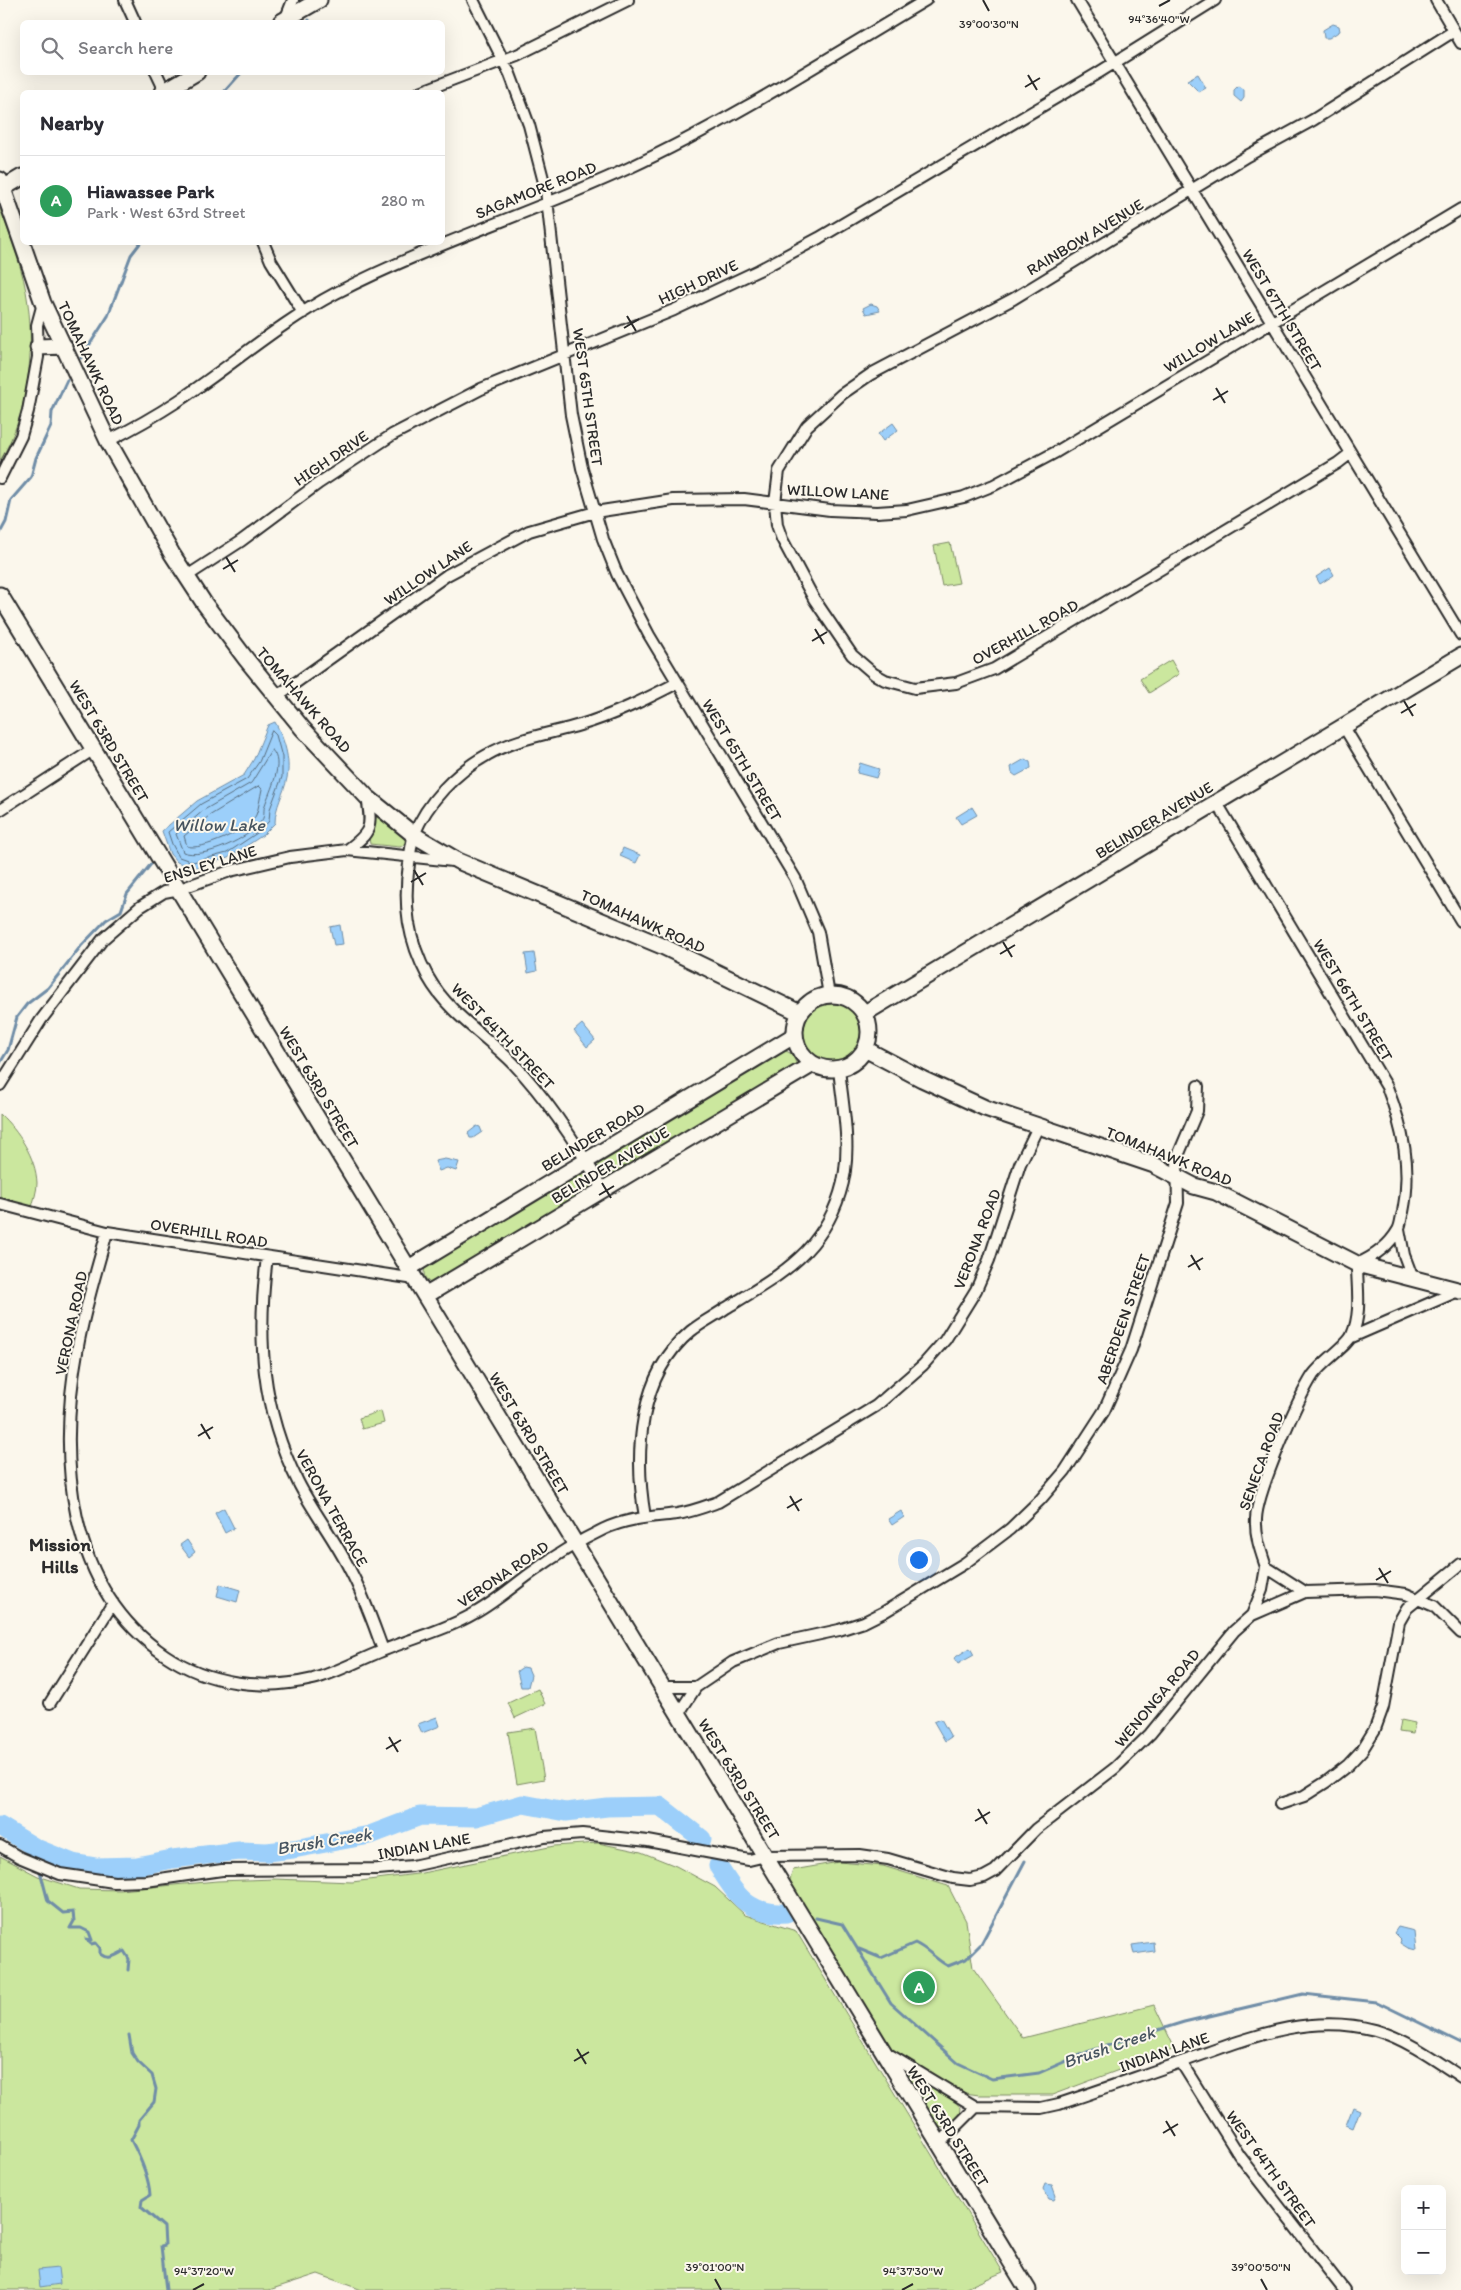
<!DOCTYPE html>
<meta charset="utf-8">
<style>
body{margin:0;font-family:Itim,sans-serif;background:#f2f2f3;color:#2b2b33}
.controls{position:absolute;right:15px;bottom:15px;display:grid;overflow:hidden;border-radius:8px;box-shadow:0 5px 20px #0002}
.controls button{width:45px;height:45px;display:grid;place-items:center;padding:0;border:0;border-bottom:1px solid #e1e1e2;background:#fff;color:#2b2b33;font:25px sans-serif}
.you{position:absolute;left:918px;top:1559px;width:18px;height:18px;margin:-12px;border:4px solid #fff;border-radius:50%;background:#1a73e8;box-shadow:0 0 0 8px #1a73e833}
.badge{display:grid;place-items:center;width:32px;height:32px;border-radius:50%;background:#0f766e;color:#fff;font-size:16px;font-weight:700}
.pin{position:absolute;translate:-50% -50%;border:2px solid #fff;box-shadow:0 1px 5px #0006}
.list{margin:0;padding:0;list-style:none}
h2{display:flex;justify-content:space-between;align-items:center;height:65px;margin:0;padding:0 20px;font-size:21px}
h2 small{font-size:16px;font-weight:400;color:#7c7c81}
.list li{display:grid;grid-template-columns:32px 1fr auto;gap:15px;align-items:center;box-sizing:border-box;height:90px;padding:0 20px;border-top:1px solid #e1e1e2}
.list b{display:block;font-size:19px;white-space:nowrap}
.list p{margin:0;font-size:16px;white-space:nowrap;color:#7c7c81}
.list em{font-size:16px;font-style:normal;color:#7c7c81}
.icon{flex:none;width:28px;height:28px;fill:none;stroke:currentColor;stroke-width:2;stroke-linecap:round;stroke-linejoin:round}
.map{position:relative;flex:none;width:1461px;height:2290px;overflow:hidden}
.search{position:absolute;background:#fff;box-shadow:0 5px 20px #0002;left:20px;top:20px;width:425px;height:55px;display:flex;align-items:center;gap:12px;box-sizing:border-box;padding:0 18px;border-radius:8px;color:#7c7c81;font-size:19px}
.panel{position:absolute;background:#fff;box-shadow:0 5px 20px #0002;left:20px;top:90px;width:425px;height:155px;border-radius:8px}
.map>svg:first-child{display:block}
</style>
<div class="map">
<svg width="1461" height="2290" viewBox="0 0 1461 2290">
<rect width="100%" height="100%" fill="#fbf7ec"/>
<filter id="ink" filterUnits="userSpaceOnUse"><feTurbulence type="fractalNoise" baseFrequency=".02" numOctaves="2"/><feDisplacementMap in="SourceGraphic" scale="10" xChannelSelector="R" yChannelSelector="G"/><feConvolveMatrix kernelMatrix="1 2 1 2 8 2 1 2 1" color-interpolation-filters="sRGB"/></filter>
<g filter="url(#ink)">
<path fill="#cbe79e" stroke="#7b8964" d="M0 208C11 239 24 271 28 304 35 356 27 416 0 461Z
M950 543 959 583 942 586 934 546Z
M1171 660 1179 674 1149 693 1140 679Z
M379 815 406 836 404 845 400 847 370 844 369 838 376 817Z
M803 1034a30 30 0 1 1 60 0a30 30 0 1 1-60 0Z
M784 1050 792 1054 797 1065 607 1180C601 1176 596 1168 599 1161Z
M0 1114C18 1131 36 1157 37 1183 37 1191 34 1199 32 1207L0 1200Z
M581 1172 586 1175 592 1187 432 1284C423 1279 422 1272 427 1264Z
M381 1411 384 1423 362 1429 359 1418Z
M538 1689 545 1704 515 1718 508 1703Z
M1401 1720 1415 1723 1413 1734 1399 1732Z
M535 1728 544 1779 517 1784 508 1732Z
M598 1843 641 1852 676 1866 715 1887 745 1915 796 1931 1003 2272 961 2290H362L318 2274 269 2290H0V1856L38 1876 79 1889 120 1890 217 1881 275 1879 352 1882 417 1874 554 1846Z
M839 1862 883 1866 948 1886 966 1921 973 1968 1023 2038 1154 2005 1175 2049 1052 2095H979L958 2092 893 2052 789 1883 793 1870Z
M906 2071H912C921 2079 959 2103 961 2108L960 2115 945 2128 937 2127 905 2073Z"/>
<path fill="#9ccffa" stroke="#6f8da7" d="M1333 24 1339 26 1340 31 1329 38H1324L1323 30Z
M1198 74 1206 88 1199 92 1187 80Z
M1238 86 1244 90V98L1241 102 1234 96V90Z
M871 304 877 306 880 311 866 314 863 308Z
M893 423 898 430 883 441 878 434Z
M1330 568 1334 575 1320 584 1316 577Z
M275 722C284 738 291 760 287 778 284 794 275 806 275 823L263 835 228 858 193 868 177 862 170 854 162 831 197 801 244 775 254 759 268 725Z
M1025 759 1030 762 1031 768 1016 776 1012 773 1011 767Z
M860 763 879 769 876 778 857 773Z
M972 807 977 815 961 824 956 817Z
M623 848 640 855 636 863 620 856Z
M340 925 343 944 334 945 330 927Z
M534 953 537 971 528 973 525 954Z
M582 1024 595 1040 587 1047 574 1031Z
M477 1126 480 1127 482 1132 473 1138H470L468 1133Z
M445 1159 459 1162 456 1171 447 1168 439 1171 435 1161Z
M224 1508 234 1528 225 1533 215 1513Z
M901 1511 904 1517 892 1525 888 1519Z
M187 1540 195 1552 189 1557 180 1545Z
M220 1584 240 1590 237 1602 217 1596Z
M970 1648 974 1655 958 1664 954 1658Z
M523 1667 528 1668 531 1675 528 1687H521L517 1671Z
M437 1717 440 1726 422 1733 418 1724Z
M941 1719 951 1737 945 1741 934 1722Z
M1398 1927 1414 1931 1416 1950 1408 1948 1400 1943 1401 1940 1394 1933Z
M1153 1942 1154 1951 1134 1954 1132 1945Z
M1353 2107 1360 2110 1353 2128 1346 2125Z
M1045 2184 1052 2185 1056 2196 1054 2200 1049 2199 1043 2189Z
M58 2268 60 2284 40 2287 38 2270Z"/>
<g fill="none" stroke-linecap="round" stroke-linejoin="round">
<path stroke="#586d7e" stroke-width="1" d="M272 731 276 735 282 757V777L270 809 269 821 260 831 227 853 193 862 179 857 172 844 168 832 201 804 247 779 259 762Z
M272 750C285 763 270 790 265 805 263 809 265 816 262 820 251 838 203 860 183 852L176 834 204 810 251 783Z
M259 786 262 789C260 797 259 808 256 815 250 829 200 852 187 846L184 836 209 816Z"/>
<path stroke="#6f8da7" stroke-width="3" d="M308 22 309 20
M224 92 242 72
M81 358 108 316 131 255 141 242
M0 533 6 522 11 500 31 477 36 458 51 426 52 412 67 380
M0 1063 8 1050 17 1017 27 1004 48 988 81 946 106 920 121 911 127 894 151 864
M36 1848 38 1861
M39 1867 48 1901 63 1913 73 1912 74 1921 70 1928H81L89 1932 92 1940 86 1939 91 1944 96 1943 100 1948V1954C109 1961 116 1955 124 1951L129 1959 128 1970
M816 1918 842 1924 891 2003 958 2063 992 2079 1039 2073 1087 2052 1184 2022 1303 1994 1377 2002 1461 2043
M859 1949 881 1958 915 1943C928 1949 935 1959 948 1966L966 1959 981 1944 1025 1861
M129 2035 132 2053 138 2062 152 2075 156 2089 154 2102 139 2120V2125L131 2140C140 2157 149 2176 150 2195L142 2200 141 2207 164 2227 165 2245 161 2246 166 2290"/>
<path stroke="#9ccffa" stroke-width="19" d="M0 1826 36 1848 73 1863 96 1867 137 1866 172 1859 239 1851 267 1852 293 1849 370 1835 420 1816 476 1817 523 1804 566 1812 607 1807 660 1806 702 1839
M718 1866C737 1896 748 1915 787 1913"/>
<g stroke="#2b2b2b" stroke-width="14">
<path id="street" d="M125 0 135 22
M473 0 510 74 529 125 546 190 571 415 582 468 603 539 617 574 649 635 795 878 818 932 829 995
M1077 0 1461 635
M1436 0 1461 43
M285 20 293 0
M156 72 165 91
M420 92 517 55 628 0
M263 242 271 261 303 313
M108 441C132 429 155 416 178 401 231 366 279 323 336 293 431 244 532 213 629 168 732 120 828 58 926 0
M1351 453 1338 463 994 669 956 683 915 688 885 680 874 674 852 655 814 599 782 539 777 525 775 503 779 471 807 426 842 394 871 374 1013 299 1247 156 1313 120 1454 31
M0 478 21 436 28 411 38 357 37 325 43 303
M187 576 241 541 319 483 392 435 481 389 674 310 759 270 819 238 1098 73 1215 0
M277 696 447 575 529 531 595 512 673 500 744 499 830 510 877 512 907 510 964 497 994 485 1056 452 1461 209
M1344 727 1461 921
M1217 803 1387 1087C1403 1128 1412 1168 1403 1212 1401 1217 1401 1225 1398 1230 1389 1246 1373 1257 1357 1264 1357 1288 1362 1313 1352 1335 1348 1345 1322 1362 1313 1375 1297 1400 1257 1492 1256 1519 1255 1536 1261 1552 1266 1567L1305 1592
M0 810 94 749
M347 850C372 832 372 827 367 797
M0 1085 41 1020 103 939 140 907 164 892 180 889 230 871 290 857 347 850 453 861
M603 1189C577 1144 549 1101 513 1063 485 1035 448 1013 428 977 408 940 403 905 409 864 410 855 411 843 414 835 427 802 456 772 487 755 516 738 549 734 580 725 614 715 646 699 677 683
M0 1204 107 1232 415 1279
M1399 1229 1404 1255 1413 1279
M107 1232C97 1270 85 1307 78 1346 58 1454 65 1587 165 1655 208 1684 262 1691 313 1679 336 1673 359 1660 382 1651 413 1638 446 1630 475 1613 495 1602 513 1586 531 1573 554 1556 579 1541 604 1529 627 1518 652 1517 677 1514 691 1512 704 1507 718 1502L876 1406 923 1365 945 1340 976 1290 989 1260 1020 1164 1038 1127
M267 1257C257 1337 261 1409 298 1482 313 1512 335 1539 350 1570 364 1596 373 1623 383 1650
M1352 1337 1458 1291
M645 1517C634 1454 638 1375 691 1331 702 1322 715 1316 726 1308 777 1277 821 1254 840 1193 853 1153 843 1109 839 1069
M1252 1615 1262 1590 1266 1567
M662 1687H696
M50 1703 113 1603
M679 1713 696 1687 733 1662 779 1643 839 1630 864 1622 884 1612 965 1563 1010 1529 1040 1500 1065 1471 1104 1411 1131 1350 1178 1203 1177 1158 1197 1111 1198 1086
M1280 1804 1304 1796 1326 1782 1348 1765 1362 1750 1375 1729 1383 1707 1399 1622 1407 1608 1461 1564
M0 1846 19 1857 60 1874 114 1882 146 1881 222 1870 378 1869 412 1866 544 1837 582 1834 648 1841 749 1860 766 1856 860 1855 888 1859 953 1878 970 1880 984 1877 995 1871 1036 1829 1115 1768 1150 1734 1234 1631 1252 1615 1305 1592 1375 1590 1406 1594 1434 1606 1461 1633
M885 2052 976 2107 1041 2108 1059 2104C1101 2090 1143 2075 1184 2061 1247 2039 1307 2012 1375 2030 1406 2039 1434 2059 1461 2077
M1181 2062 1239 2155 1344 2290
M939 2144 976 2107"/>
</g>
<g stroke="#2b2b2b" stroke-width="19">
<path id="secondary" d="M281 22 319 0
M163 92 197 72
M0 180 43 303 108 441 172 554 204 603 246 659 303 729 367 797 414 835 458 861 662 946 800 1013
M0 190 22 177
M38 347 64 346
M0 595 1028 2290
M795 1032a37 37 0 1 1 74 0a37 37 0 1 1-74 0Z
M865 1013 1461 656
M865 1049 922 1079 985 1108 1154 1165 1194 1186 1216 1192 1357 1264 1461 1291
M409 1268 795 1035
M425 1296 813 1064"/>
</g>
<use href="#street" stroke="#fbf7ec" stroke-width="10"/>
<use href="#secondary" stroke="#fbf7ec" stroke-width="15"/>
</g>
</g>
<path fill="none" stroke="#2b2b2b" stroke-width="2" d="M983 0 989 11M1159 6 1170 0M1028 75 1037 90M1025 87 1040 78M627 316 636 331M624 328 639 319M1216 388 1225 403M1213 400 1228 391M226 557 235 572M223 569 238 560M815 629 824 644M812 641 827 632M1404 701 1413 716M1401 713 1416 704M414 870 423 885M411 882 426 873M1003 942 1012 957M1000 954 1015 945M602 1183 611 1198M599 1195 614 1186M1191 1255 1200 1270M1188 1267 1203 1258M201 1424 210 1439M198 1436 213 1427M790 1496 799 1511M787 1508 802 1499M1379 1568 1388 1583M1376 1580 1391 1571M389 1737 398 1752M386 1749 401 1740M978 1809 987 1824M975 1821 990 1812M577 2049 586 2064M574 2061 589 2052M1166 2121 1175 2136M1163 2133 1178 2124M715 2279 721 2290M1261 2279 1267 2290M193 2290 204 2284M902 2290 913 2284"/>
<g text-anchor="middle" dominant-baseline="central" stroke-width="4" stroke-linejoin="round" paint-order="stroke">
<g font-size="16" fill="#2b2b2b" stroke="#fbf7ec">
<text transform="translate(536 190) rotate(-22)">SAGAMORE ROAD</text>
<text transform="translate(1085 237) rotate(-31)">RAINBOW AVENUE</text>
<text transform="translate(698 282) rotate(-25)">HIGH DRIVE</text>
<text transform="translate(1282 310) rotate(59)">WEST 67TH STREET</text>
<text transform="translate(1209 342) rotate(-31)">WILLOW LANE</text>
<text transform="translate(91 363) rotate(65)">TOMAHAWK ROAD</text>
<text transform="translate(588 397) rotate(82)">WEST 65TH STREET</text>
<text transform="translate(331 458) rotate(-34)">HIGH DRIVE</text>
<text transform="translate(838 492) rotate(3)">WILLOW LANE</text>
<text transform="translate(428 573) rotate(-34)">WILLOW LANE</text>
<text transform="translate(1025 632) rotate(-29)">OVERHILL ROAD</text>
<text transform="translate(304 700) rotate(49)">TOMAHAWK ROAD</text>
<text transform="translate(109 741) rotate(59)">WEST 63RD STREET</text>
<text transform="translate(742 760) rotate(59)">WEST 65TH STREET</text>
<text transform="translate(1154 820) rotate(-31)">BELINDER AVENUE</text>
<text transform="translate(210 864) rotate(-17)">ENSLEY LANE</text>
<text transform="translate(643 921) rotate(24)">TOMAHAWK ROAD</text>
<text transform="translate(1353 1000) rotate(59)">WEST 66TH STREET</text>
<text transform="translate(503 1036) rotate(46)">WEST 64TH STREET</text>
<text transform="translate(319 1087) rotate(59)">WEST 63RD STREET</text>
<text transform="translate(593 1137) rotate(-31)">BELINDER ROAD</text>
<text transform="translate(1169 1156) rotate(22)">TOMAHAWK ROAD</text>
<text transform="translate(610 1165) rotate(-31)">BELINDER AVENUE</text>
<text transform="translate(209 1233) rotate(9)">OVERHILL ROAD</text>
<text transform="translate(977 1239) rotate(-69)">VERONA ROAD</text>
<text transform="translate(1123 1319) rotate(-71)">ABERDEEN STREET</text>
<text transform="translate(71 1323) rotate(-78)">VERONA ROAD</text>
<text transform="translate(529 1433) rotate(59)">WEST 63RD STREET</text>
<text transform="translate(1261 1461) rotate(-70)">SENECA ROAD</text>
<text transform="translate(332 1508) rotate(61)">VERONA TERRACE</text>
<text transform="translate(503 1574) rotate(-34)">VERONA ROAD</text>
<text transform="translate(1157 1698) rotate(-50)">WENONGA ROAD</text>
<text transform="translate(739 1779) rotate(58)">WEST 63RD STREET</text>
<text transform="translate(424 1846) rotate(-10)">INDIAN LANE</text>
<text transform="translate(1164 2052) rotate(-19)">INDIAN LANE</text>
<text transform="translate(948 2126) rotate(58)">WEST 63RD STREET</text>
<text transform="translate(1271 2169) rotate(54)">WEST 64TH STREET</text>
</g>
<g font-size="18" font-style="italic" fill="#47545f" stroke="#fbf7ec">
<text x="219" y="825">Willow Lake</text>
<text transform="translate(324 1841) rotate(-9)">Brush Creek</text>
<text transform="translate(1109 2047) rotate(-19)">Brush Creek</text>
</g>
<g font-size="19" font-weight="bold" fill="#2b2b2b" stroke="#fbf7ec">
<text x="60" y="1544">Mission<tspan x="60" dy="22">Hills</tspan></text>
</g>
</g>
<g font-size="12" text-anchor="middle" fill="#2b2b2b" stroke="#fbf7ec" stroke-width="4" stroke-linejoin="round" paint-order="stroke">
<text x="1159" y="23">94°36'40"W</text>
<text x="989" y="28">39°00'30"N</text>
<text x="715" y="2271">39°01'00"N</text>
<text x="1261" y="2271">39°00'50"N</text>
<text x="204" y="2275">94°37'20"W</text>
<text x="913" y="2275">94°37'30"W</text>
</g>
</svg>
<div class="controls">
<button>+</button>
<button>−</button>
</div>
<div class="you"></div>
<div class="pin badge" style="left:919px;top:1987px;background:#2e9e5b">A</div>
<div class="search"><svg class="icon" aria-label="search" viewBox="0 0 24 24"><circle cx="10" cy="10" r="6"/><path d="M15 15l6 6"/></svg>Search here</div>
<section class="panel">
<h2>Nearby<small></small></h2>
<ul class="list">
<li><span class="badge" style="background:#2e9e5b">A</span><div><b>Hiawassee Park</b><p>Park · West 63rd Street</p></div><em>280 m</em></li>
</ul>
</section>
</div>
